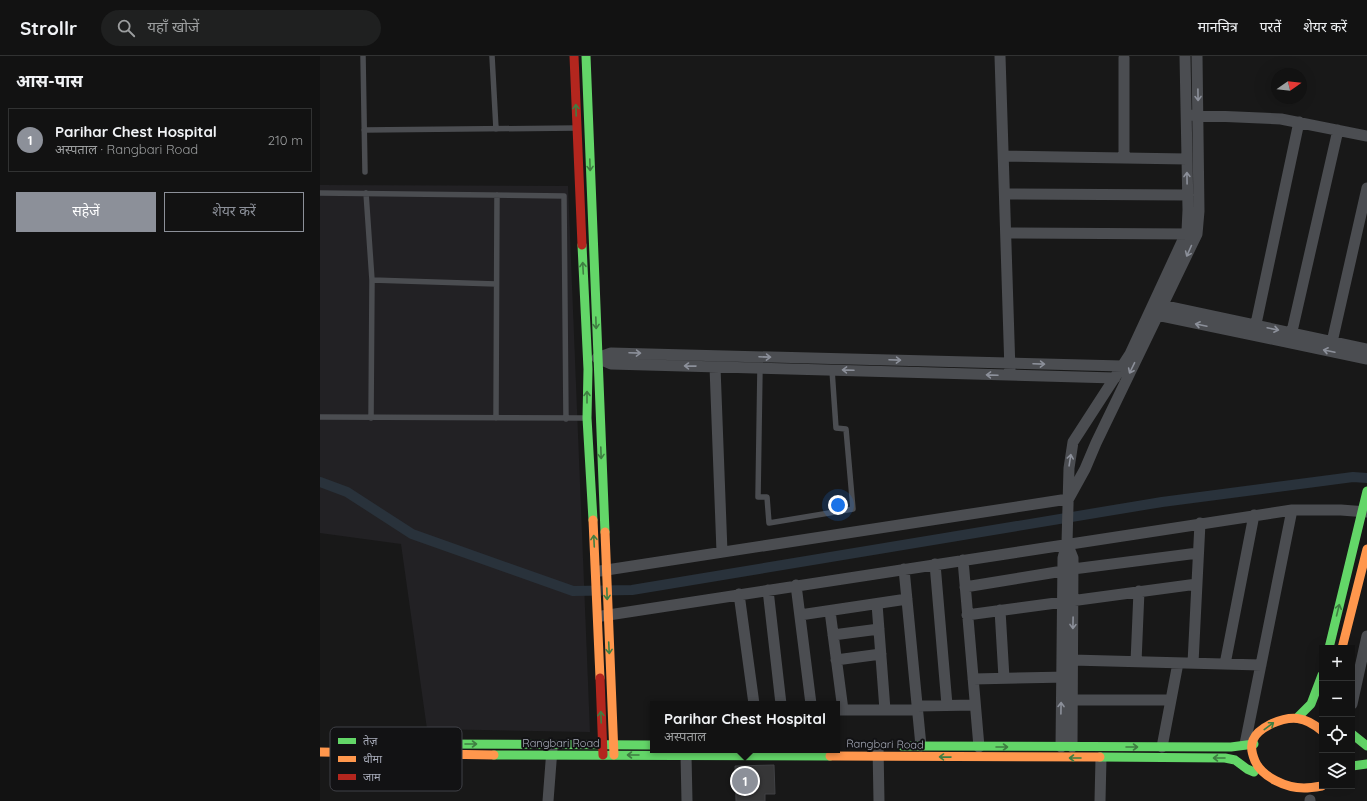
<!DOCTYPE html>
<html lang="hi">
<meta charset="utf-8">
<style>
body{margin:0;font-family:Quicksand,"Noto Sans Devanagari",sans-serif;background:#1f2020;color:#f1f3f6}
.controls{position:absolute;right:12px;bottom:12px;display:grid;overflow:hidden;border-radius:0px;box-shadow:0 4px 16px #0002}
.controls button{width:36px;height:36px;display:grid;place-items:center;padding:0;border:0;border-bottom:1px solid #313232;background:#121212;color:#f1f3f6;font:20px sans-serif}
.compass{position:absolute;left:951px;top:12px;width:36px;height:36px;border-radius:50%;background:#121212;box-shadow:0 4px 16px #0002;rotate:76deg}
.you{position:absolute;left:518px;top:449px;width:14px;height:14px;margin:-10px;border:3px solid #fff;border-radius:50%;background:#1a73e8;box-shadow:0 0 0 6px #1a73e833}
.badge{display:grid;place-items:center;width:26px;height:26px;border-radius:50%;background:#8c9099;color:#fff;font-size:13px;font-weight:700}
.pin{position:absolute;translate:-50% -50%;border:2px solid #fff;box-shadow:0 1px 4px #0006}
.popup{position:absolute;left:330px;top:645px;width:190px;height:52px;box-sizing:border-box;display:grid;place-content:center;border-radius:0px;background:#121212;filter:drop-shadow(0 1px 3px #0005);font-size:13px;white-space:nowrap;color:#9c9e9f}
.popup b{font-size:15px;color:#f1f3f6}
.popup::after{content:'';position:absolute;left:50%;top:100%;margin-left:-8px;border:8px solid transparent;border-top-color:#121212}
.list{margin:0;padding:0;list-style:none}
h2{display:flex;justify-content:space-between;align-items:center;height:52px;margin:0;padding:0 16px;font-size:17px}
h2 small{font-size:13px;font-weight:400;color:#9c9e9f}
.list li{display:grid;grid-template-columns:26px 1fr auto;gap:12px;align-items:center;box-sizing:border-box;height:64px;margin:0 8px 8px;padding:0 8px;border:1px solid #313232;border-radius:0px}
.list b{display:block;font-size:15px;white-space:nowrap}
.list p{margin:0;font-size:13px;white-space:nowrap;color:#9c9e9f}
.list em{font-size:13px;font-style:normal;color:#9c9e9f}
.actions{display:flex;gap:8px;padding:12px 16px}
.actions a{flex:1;padding:9px 0;border:1px solid #8c9099;border-radius:0px;text-align:center;font-size:14px;color:#8c9099}
.actions .main{background:#8c9099;color:#fff}
.icon{flex:none;width:22px;height:22px;fill:none;stroke:currentColor;stroke-width:2;stroke-linecap:round;stroke-linejoin:round}
.map{position:relative;flex:none;width:1047px;height:745px;overflow:hidden}
header{display:flex;align-items:center;gap:24px;box-sizing:border-box;height:56px;padding:0 20px;background:#121212;border-bottom:1px solid #313232}
header strong{font-size:19px}
nav{display:flex;gap:22px;margin-inline-start:auto;font-size:14px}
.search{width:280px;height:36px;background:#1f2020;display:flex;align-items:center;gap:10px;box-sizing:border-box;padding:0 14px;border-radius:22px;color:#9c9e9f;font-size:15px}
main{display:flex}
aside{flex:1;background:#121212}
.map>svg:first-child{display:block}
</style>
<header>
<strong>Strollr</strong>
<div class="search"><svg class="icon" aria-label="search" viewBox="0 0 24 24"><circle cx="10" cy="10" r="6"/><path d="M15 15l6 6"/></svg>यहाँ खोजें</div>
<nav><a>मानचित्र</a><a>परतें</a><a>शेयर करें</a></nav>
</header>
<main>
<aside>
<h2>आस-पास<small></small></h2>
<ul class="list">
<li><span class="badge">1</span><div><b>Parihar Chest Hospital</b><p>अस्पताल · Rangbari Road</p></div><em>210 m</em></li>
</ul>
<div class="actions"><a class="main">सहेजें</a><a>शेयर करें</a></div>
</aside>
<div class="map">
<svg width="1047" height="745" viewBox="0 0 1047 745">
<rect width="100%" height="100%" fill="#181818"/>
<path fill="#222124" d="M0 129 248 130 270 676 107 673 81 488 0 477Z"/>
<g fill="none" stroke-linecap="round" stroke-linejoin="round">
<path stroke="#29323b" stroke-width="10" d="M0 426 27 436 92 478 253 535 312 534 842 446 1033 421 1047 422"/>
</g>
<path fill="#363637" stroke="#404144" d="M454 709 455 738H445V745H416L415 710Z"/>
<g fill="none" stroke-linecap="round" stroke-linejoin="round">
<path stroke="#4b4d51" stroke-width="5.5" d="M43 0 45 116
M172 0 176 73
M44 74 256 72
M0 137 244 140 246 363
M46 137 52 224 51 362
M52 224 176 228
M440 312 438 441H447L449 467 533 453 526 373 516 372 512 314
M0 361 265 362
M176 362 177 139"/>
<path stroke="#4b4d51" stroke-width="11" d="M680 0 690 315
M804 2V102
M871 59 961 63 1047 80
M684 100 867 103
M685 138 868 139
M686 177 871 178
M836 248 1047 293
M832 258 1047 303
M934 277 979 66
M970 284 1018 74
M1012 286 1047 132
M277 302 291 297 802 310
M277 302 291 308 795 322
M395 311 402 496
M749 442 765 413 776 387 877 178 879 155 877 0
M747 487 753 502 752 691
M643 504 659 691
M615 508 627 649
M584 513 601 690
M753 513 878 497
M280 515 748 443
M476 529 491 648
M645 531 743 515
M448 534 461 648
M419 538 434 648
M557 548 565 654
M680 554 684 622
M510 555 523 654
M480 559 587 543
M647 559 877 528
M282 560 972 454H1021L1047 456
M513 579 559 573
M516 604 561 598
M752 604 941 609
M816 606 819 535
M873 607 880 467
M905 608 934 459
M653 623 748 621
M752 644H851
M1032 648 1047 580
M597 650 655 649
M517 654H598
M925 688 972 454
M558 690 559 745
M741 691 743 502 747 487 749 412 753 386 810 298 867 175 868 154 865 0
M842 691 858 607
M366 699 367 745
M990 744V745
M228 745 232 693
M780 745 781 702"/>
<path stroke="#63d668" stroke-width="9" d="M266 0 285 476
M262 189 268 313 267 362 273 464
M1009 592 1047 435
M977 662 991 648 1002 619
M1032 678 1047 690
M107 688 331 689
M582 690 911 691 934 688
M174 699 510 700
M780 701 905 702 915 704 927 713 934 716
M1032 710 1047 708"/>
<path stroke="#ff974d" stroke-width="9" d="M273 464 280 622
M285 476 294 699
M1022 592 1047 493
M1002 675C985 660 971 659 951 668 945 671 936 676 933 684 930 691 932 698 935 705 942 721 966 732 984 732 990 732 996 731 1002 730
M0 696 174 699
M510 700 780 701"/>
<path stroke="#b3261e" stroke-width="9" d="M254 0 262 189
M280 622 283 699"/>
</g>
<defs><path id="oneway-shaft" d="M-6 0H5M1.5-3L5.5 0L1.5 3" fill="none" stroke-width="1.6" stroke-linecap="round" stroke-linejoin="round"/></defs>
<g stroke="#8c909a">
<use href="#oneway-shaft" transform="translate(878 39) rotate(89)"/>
<use href="#oneway-shaft" transform="translate(867 122) rotate(-91)"/>
<use href="#oneway-shaft" transform="translate(869 195) rotate(114)"/>
<use href="#oneway-shaft" transform="translate(881 269) rotate(-168)"/>
<use href="#oneway-shaft" transform="translate(953 273) rotate(12)"/>
<use href="#oneway-shaft" transform="translate(1009 295) rotate(-168)"/>
<use href="#oneway-shaft" transform="translate(315 297) rotate(2)"/>
<use href="#oneway-shaft" transform="translate(445 301) rotate(2)"/>
<use href="#oneway-shaft" transform="translate(575 304) rotate(2)"/>
<use href="#oneway-shaft" transform="translate(719 308) rotate(2)"/>
<use href="#oneway-shaft" transform="translate(370 310) rotate(-179)"/>
<use href="#oneway-shaft" transform="translate(812 312) rotate(116)"/>
<use href="#oneway-shaft" transform="translate(528 314) rotate(-178)"/>
<use href="#oneway-shaft" transform="translate(672 319) rotate(-178)"/>
<use href="#oneway-shaft" transform="translate(750 404) rotate(-81)"/>
<use href="#oneway-shaft" transform="translate(753 567) rotate(91)"/>
<use href="#oneway-shaft" transform="translate(741 652) rotate(-89)"/>
</g>
<g stroke="#3f7e42">
<use href="#oneway-shaft" transform="translate(256 54) rotate(-92)"/>
<use href="#oneway-shaft" transform="translate(270 109) rotate(88)"/>
<use href="#oneway-shaft" transform="translate(263 212) rotate(-93)"/>
<use href="#oneway-shaft" transform="translate(276 267) rotate(88)"/>
<use href="#oneway-shaft" transform="translate(267 341) rotate(-90)"/>
<use href="#oneway-shaft" transform="translate(281 397) rotate(88)"/>
<use href="#oneway-shaft" transform="translate(274 485) rotate(-93)"/>
<use href="#oneway-shaft" transform="translate(287 538) rotate(88)"/>
<use href="#oneway-shaft" transform="translate(1018 554) rotate(-76)"/>
<use href="#oneway-shaft" transform="translate(289 592) rotate(87)"/>
<use href="#oneway-shaft" transform="translate(281 661) rotate(-92)"/>
<use href="#oneway-shaft" transform="translate(949 670) rotate(-37)"/>
<use href="#oneway-shaft" transform="translate(151 688)"/>
<use href="#oneway-shaft" transform="translate(682 691)"/>
<use href="#oneway-shaft" transform="translate(812 691)"/>
<use href="#oneway-shaft" transform="translate(313 699) rotate(180)"/>
<use href="#oneway-shaft" transform="translate(625 701) rotate(-179)"/>
<use href="#oneway-shaft" transform="translate(755 702) rotate(-180)"/>
<use href="#oneway-shaft" transform="translate(899 702) rotate(-180)"/>
</g>
<g text-anchor="middle" dominant-baseline="central" stroke-width="4" stroke-linejoin="round" paint-order="stroke">
<g font-size="11" fill="#a8acba" stroke="#121214">
<text x="241" y="687">Rangbari Road</text>
<text transform="translate(565 688) rotate(1)">Rangbari Road</text>
</g>
</g>
<rect x="10" y="671" width="132" height="64" rx="6" fill="#121214" stroke="#3f4046" stroke-width="1"/>
<rect x="18" y="682" width="18" height="6" fill="#63d668"/>
<rect x="18" y="700" width="18" height="6" fill="#ff974d"/>
<rect x="18" y="718" width="18" height="6" fill="#b3261e"/>
<g font-size="11" fill="#a8acba">
<text x="43" y="689">तेज़</text>
<text x="43" y="707">धीमा</text>
<text x="43" y="725">जाम</text>
</g>
</svg>
<div class="controls">
<button>+</button>
<button>−</button>
<button><svg class="icon" aria-label="locate" viewBox="0 0 24 24"><circle cx="12" cy="12" r="6"/><path d="M12 2v4M12 18v4M2 12h4M18 12h4"/></svg></button>
<button><svg class="icon" aria-label="layers" viewBox="0 0 24 24"><path d="M12 4l9 5-9 5-9-5zM3 14l9 5 9-5"/></svg></button>
</div>
<svg class="compass" viewBox="-18 -18 36 36"><path d="M0-13l5 13h-10z" fill="#e53935"/><path d="M0 13l5-13h-10z" fill="#9c9e9f"/></svg>
<div class="you"></div>
<div class="pin badge" style="left:425px;top:725px">1</div>
<div class="popup"><b>Parihar Chest Hospital</b>अस्पताल</div>
</div>
</main>
